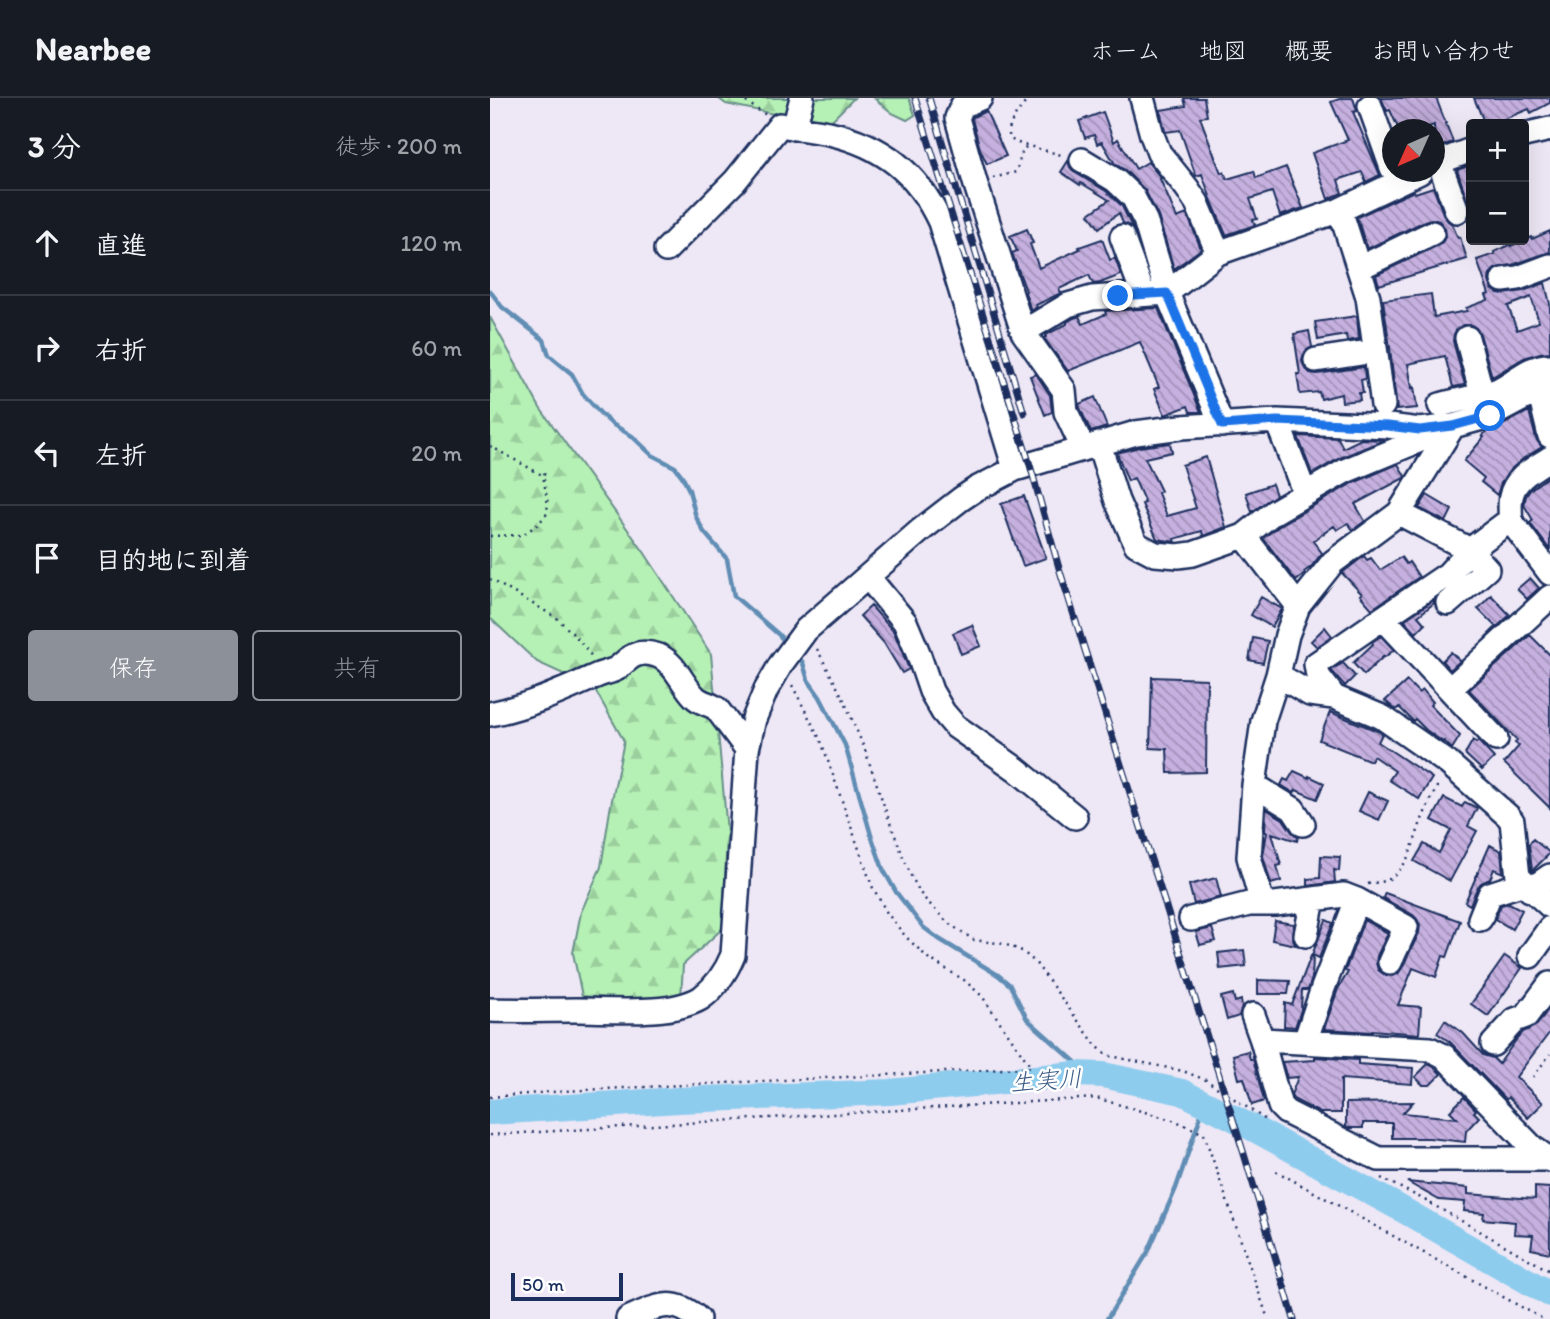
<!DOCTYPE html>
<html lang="ja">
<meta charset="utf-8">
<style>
body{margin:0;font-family:Itim,"Klee One",sans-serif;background:#20242c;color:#f1f3f6}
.controls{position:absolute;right:21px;top:21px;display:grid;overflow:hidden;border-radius:7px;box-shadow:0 7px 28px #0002}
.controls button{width:63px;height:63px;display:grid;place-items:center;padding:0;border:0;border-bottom:2px solid #363941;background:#171b24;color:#f1f3f6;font:35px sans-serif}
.compass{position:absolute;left:892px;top:21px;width:63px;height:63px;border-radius:50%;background:#171b24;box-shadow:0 7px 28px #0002;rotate:225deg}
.scale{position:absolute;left:21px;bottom:18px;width:112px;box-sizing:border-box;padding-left:7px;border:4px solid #1b2f5e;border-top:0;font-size:19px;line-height:24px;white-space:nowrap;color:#1b2f5e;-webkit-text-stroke:5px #fff;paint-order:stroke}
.stop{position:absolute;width:21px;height:21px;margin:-16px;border:5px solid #1a73e8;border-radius:50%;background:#fff}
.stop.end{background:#1a73e8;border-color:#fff;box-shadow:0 2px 7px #0008}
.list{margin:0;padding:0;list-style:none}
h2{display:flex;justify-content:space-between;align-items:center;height:91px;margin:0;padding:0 28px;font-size:30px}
h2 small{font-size:23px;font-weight:400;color:#9ea1a6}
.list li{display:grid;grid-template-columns:46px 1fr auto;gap:21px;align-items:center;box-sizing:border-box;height:105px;padding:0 28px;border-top:2px solid #363941}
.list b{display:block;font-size:26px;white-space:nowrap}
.list em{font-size:23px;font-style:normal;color:#9ea1a6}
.actions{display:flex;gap:14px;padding:21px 28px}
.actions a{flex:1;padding:16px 0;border:2px solid #8c9099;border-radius:7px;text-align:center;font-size:24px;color:#8c9099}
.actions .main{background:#8c9099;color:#fff}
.icon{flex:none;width:38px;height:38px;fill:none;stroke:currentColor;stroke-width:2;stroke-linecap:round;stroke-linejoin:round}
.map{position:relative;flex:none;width:1060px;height:1221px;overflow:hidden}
header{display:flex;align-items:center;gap:42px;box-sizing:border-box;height:98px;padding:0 35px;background:#171b24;border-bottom:2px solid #363941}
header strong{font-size:33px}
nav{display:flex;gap:38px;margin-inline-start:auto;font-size:24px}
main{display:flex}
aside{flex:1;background:#171b24}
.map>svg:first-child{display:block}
</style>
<header>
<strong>Nearbee</strong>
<nav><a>ホーム</a><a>地図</a><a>概要</a><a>お問い合わせ</a></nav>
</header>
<main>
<aside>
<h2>3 分<small>徒歩 · 200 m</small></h2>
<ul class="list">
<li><svg class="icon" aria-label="ahead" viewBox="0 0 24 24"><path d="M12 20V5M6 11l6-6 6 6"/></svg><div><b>直進</b></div><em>120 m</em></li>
<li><svg class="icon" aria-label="right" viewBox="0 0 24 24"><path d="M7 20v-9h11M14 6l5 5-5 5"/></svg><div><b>右折</b></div><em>60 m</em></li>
<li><svg class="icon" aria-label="left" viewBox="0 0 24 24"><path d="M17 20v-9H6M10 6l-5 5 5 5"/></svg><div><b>左折</b></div><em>20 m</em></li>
<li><svg class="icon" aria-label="arrive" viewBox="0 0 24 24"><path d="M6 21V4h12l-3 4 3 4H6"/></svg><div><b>目的地に到着</b></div></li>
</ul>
<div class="actions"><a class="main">保存</a><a>共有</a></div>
</aside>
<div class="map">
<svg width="1060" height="1221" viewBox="0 0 1060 1221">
<defs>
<pattern id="forest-firs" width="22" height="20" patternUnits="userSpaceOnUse" patternTransform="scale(1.75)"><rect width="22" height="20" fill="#b5f0b4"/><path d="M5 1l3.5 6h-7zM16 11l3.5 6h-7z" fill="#9bce9d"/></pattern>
<pattern id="building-back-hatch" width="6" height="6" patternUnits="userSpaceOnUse" patternTransform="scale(1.75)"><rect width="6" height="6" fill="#c6b0df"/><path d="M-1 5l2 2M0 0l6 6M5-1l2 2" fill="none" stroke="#a090b8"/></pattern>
</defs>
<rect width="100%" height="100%" fill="#eee7f5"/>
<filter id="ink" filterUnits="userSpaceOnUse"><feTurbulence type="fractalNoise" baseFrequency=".0143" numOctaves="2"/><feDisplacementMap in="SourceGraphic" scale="14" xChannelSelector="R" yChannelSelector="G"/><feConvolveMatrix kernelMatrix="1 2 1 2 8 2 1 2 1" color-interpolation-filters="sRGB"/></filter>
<g filter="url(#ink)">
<path fill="url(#forest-firs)" stroke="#689089" stroke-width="2" d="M228 0H364L341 23H325L298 16 289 17 236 6Z
M384 0H419L425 17 417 22 402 15Z
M0 219 50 310 154 454 221 556 237 734 233 830 193 867 191 900 133 902 92 898 83 855 91 814 111 769 120 712 134 643 104 590 47 564 0 520Z"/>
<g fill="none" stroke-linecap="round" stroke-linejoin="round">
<path stroke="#608db4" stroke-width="4.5" d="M0 193 12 209 54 242 59 257 82 276 93 296 111 316 122 326 142 338 162 357 185 369 192 378 199 392 206 419 214 434 237 461 244 498 288 536 298 547
M306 556 313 565 318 582 330 599 355 647 381 737 393 771 406 794 433 829 449 841 508 877 520 887 537 921 600 977
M617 1221 658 1154 686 1090 710 1020 712 1005"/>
<path stroke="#8eccee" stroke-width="26" d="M0 1014 189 1002 400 994 586 976 613 977 692 994 757 1027 908 1109 1060 1196"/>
</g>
<path fill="url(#building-back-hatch)" stroke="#1b2f5e" stroke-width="2" fill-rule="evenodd" d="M694 0H714L717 18 710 19 731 75 734 74 737 81 764 73 766 80 796 69 813 110 790 118 782 94 760 101 767 121 763 122 765 127 736 137 721 101 713 79 712 76 706 78 690 32 676 34 675 33 670 12 696 8Z
M852 0H863L867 13 863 14 890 77 876 84 872 74 848 82 852 95 838 101 822 55 858 42 841 4Z
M891 0H946L963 44 945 51 944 27 931 32H909L900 12 897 13Z
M984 0H1060V5L1041 15 1039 11 1002 26 1000 22 994 24Z
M496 13 516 58 497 66 490 51 482 21 483 19Z
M613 14 624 44 628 41 646 71 658 64 671 80 670 81 687 120 697 116 711 151 684 171 668 118 655 92 635 72 625 66 612 44 607 46 604 37 595 40 589 23Z
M578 63 580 69 584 74 616 93 632 108 643 131 640 128 633 125 629 115 609 130 599 116 619 102 591 85 590 87 571 74Z
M981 67V110H980L967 72Z
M943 89 954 118 958 123 962 126 968 140 970 139 977 161 889 187 886 177 949 147 953 143 956 137 955 130 949 123 942 121 937 122 877 151 867 119 924 93 925 95Z
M537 131 543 145 540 146 549 170 590 151 589 149 612 141 620 162 625 160 631 177 610 185 603 186 599 177 569 191 571 195 546 207 547 209 541 213 535 194 536 193 522 155 527 153 520 138Z
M1060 133V154L1025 166 1005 171 1000 176 999 183 1002 191 1008 195 1014 196 1033 193 1055 185 1060 206V254L1050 255 1034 260 1002 279 990 236 986 230 981 227H973L967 231 964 236 963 243 975 287 963 289 955 258 918 266 922 290 924 289 927 310 907 312 900 250 893 202 941 196 944 219 977 213 976 210 998 202 996 197 999 196 987 162 1005 156 1004 154 1021 146V148L1041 139 1042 141ZM1041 199 1049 224 1027 232 1018 208Z
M668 210 711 314H700L698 308 675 317 664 291 669 289 650 244 578 273 554 240 556 239V237L577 226V224L584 220 589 218 593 226 616 216 615 213Z
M867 218 869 241 857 243 856 237 828 242 825 224Z
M819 233 822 249 817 252 813 258 812 263 815 270 820 275 827 276 874 269 875 281 871 282 873 295H869L870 302 852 304 851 296 831 301 829 294 810 296 807 276H810L804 236Z
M546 276 560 297 562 314 555 317 540 278Z
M605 299 617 329 601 334 590 310 589 306Z
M1039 313 1046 341 1052 349 1034 360 1020 372 1011 385 1007 397 991 384 994 380 974 363 994 339 992 338 996 334 1007 330Z
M808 338 848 340 853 350 871 341 894 342 850 360 822 376Z
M680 345 682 354 655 360 671 393 668 395 677 418 706 410 692 367 716 359 736 429 713 438 712 433 684 441 686 444 667 441 652 406 655 405 644 380 638 383 627 355 649 349Z
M908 366 915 378 914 380 865 406 875 423 863 432 858 425 847 432 844 428 823 443 832 455 821 469 814 474 815 476 806 483 773 440 792 426 861 386Z
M1060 377V452L1040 425 1043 422 1034 407 1036 398 1041 391Z
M782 386 786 397 762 414 756 395Z
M937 397 962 412 956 424 929 410Z
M534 398 556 460 533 468 511 406Z
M874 458 877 462 881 460 890 472 911 459 916 466 919 464 929 479 882 511 870 497 872 496 852 475Z
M1040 480 1049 490 1037 501 1027 491Z
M1001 497 1020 517 995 540 1006 529 988 511Z
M771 499 792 511 782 529 761 517Z
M944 502V505L928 518 935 526 926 535 914 522Z
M381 508 404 534 419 571 412 575 394 545 370 518Z
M482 527 491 548 471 556 463 535Z
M835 529 842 538 827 549 821 543Z
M1040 537 1060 557V710L1014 665 1029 648 1025 645 1027 642 979 592Z
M891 538 904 552 895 559 894 558 874 577 863 565 883 546 882 544Z
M763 540 778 543 773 565 759 562Z
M961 554 970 563 960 572 952 563Z
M853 565 865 578 855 588 841 572Z
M662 579 717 581 716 674 678 675 677 651 660 650Z
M917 583 929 595 933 592 943 604 940 607 970 638 962 651 954 643 953 644 936 632 925 621 923 623 909 609 906 612 895 603Z
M840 614 890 634 892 636 888 644 942 680 929 701 899 682 905 673 883 658 881 663 829 642Z
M983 642 986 645 988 643 1004 660 992 672 975 656Z
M804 673 819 680V678L834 685 827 701 806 692 804 695 791 687 794 681 798 683Z
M878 694 898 703 889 722 869 713Z
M954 700 972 709 975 704 987 710 978 728 987 733 960 783 924 763 934 746 949 755 961 732 942 722Z
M776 711 793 721 802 734 808 739 807 743 782 735 791 767 787 768 791 783 781 786 773 758 777 734H775Z
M1043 741 1060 755 1042 773 1039 746Z
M1000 747 1011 753 1013 775 1004 771 1000 781 991 785 987 790 980 807 975 804Z
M831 758 850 759 849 773 844 772 845 784 818 788V781L830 780Z
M726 780 731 799 704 806 699 787Z
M895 795 970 823 957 859 953 858 946 879 923 870 908 907 931 909 929 936 882 932V934L834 931 848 891 858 874 855 873 874 822 898 835 887 858 886 865 888 872 895 877 902 878 908 876 912 870 929 835 930 827 927 821 923 817 893 800Z
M1019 805 1032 812 1022 831 1005 821 1011 807Z
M836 822 843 825 829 860 822 857Z
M785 823 804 826 803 841 806 847 782 842Z
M722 830 726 843 710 847 706 834Z
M754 852 756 868 730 871 728 855Z
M821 858 823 859 822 880 818 892H812L811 912 805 929 794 928 795 905 802 907Z
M1015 858 1032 870 998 918 981 906Z
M768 882 800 883 798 896H768Z
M743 896 745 904 751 902 752 908 749 918 737 922 731 899Z
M1060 909V934L1026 979 1053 1005 1038 1020 1018 999 1016 1002 960 944 947 935 955 922 973 935 993 957 1003 960 1009 966 1026 942 1033 934 1047 927Z
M758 953 760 961H763L774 1003 762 1007 754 980 749 981 743 957Z
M825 959 868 962V966L923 970 922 986 851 981V1015H830L803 1001 801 997 808 979 797 980 792 964 825 962Z
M938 966 944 969 951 976 940 987H933L925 979Z
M974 999 986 1012 984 1014 989 1019 976 1033 975 1044 939 1040H902V1025H873V1030H859L856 1029V1005L923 1004 913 1015 967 1020 960 1013Z
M917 1084 978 1090V1096L1045 1101V1089L1060 1090V1155L1041 1151 1043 1137 1024 1136 1025 1124 993 1121 994 1115 974 1113 975 1104 949 1102Z"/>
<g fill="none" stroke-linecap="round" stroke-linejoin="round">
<g stroke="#1b2f5e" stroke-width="28">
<path id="minor" d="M490 0 472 8 467 20 485 84 533 234 574 292 576 314 593 350
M652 0 662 37 669 55 697 90 707 105 728 155
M880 8 902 70
M304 30 312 0
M1034 37 1060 31
M592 62 625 82 643 99 655 122 677 195 732 327
M949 64 967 113
M944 66 981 52
M850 112 878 199 893 307
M632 139 653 196
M176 152 245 83 290 27C306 30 323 32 339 35 392 47 427 74 450 124L525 371
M869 170 942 135
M1013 182 1028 180 1060 168
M533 234 578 207 602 200 677 195 728 155 850 112 930 74
M977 240 992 296
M826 262 885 253
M1049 292 1060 338
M950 307C966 302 996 298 1010 291 1026 283 1041 267 1060 268
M787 323 815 396
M609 346 627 403 646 446 665 456 688 458 703 456 754 438 784 414 855 373 947 335
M909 415 980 452 997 471 958 505
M1020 422C1021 415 1019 406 1021 399 1024 380 1045 370 1060 360
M754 438 808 508
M378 479 415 524 428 555 441 593 453 614 465 628 526 671 585 719
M788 577 820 596 844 599 892 619 958 665 1018 718 1022 723 1028 779 1060 808
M960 591 1060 499
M844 599 828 578 826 566 893 520
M0 616C37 609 72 593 106 578 112 575 120 574 126 571 134 566 139 558 148 556 154 554 163 556 169 558 185 565 193 587 204 598 211 606 220 605 227 611L257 651
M1006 641 893 520 958 476 980 452 1020 422 1060 475
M764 687 803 711 813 726
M1040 792 1060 778
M772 805 759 759 764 687 773 623 788 577 797 537 808 508 843 464 909 415 963 328
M701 821 759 806H785L854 797 867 802 916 829 900 864
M990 821 1000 796 1034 785
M816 837 823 801
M1040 858 1060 830
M0 912C29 913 58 912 87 912 122 912 181 918 211 900 226 889 236 874 243 857L257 651 264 621 276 592 291 566 316 532 431 432 471 401 486 391 525 371 646 335 691 329 787 323 898 328 930 332 963 328 1000 318 1049 292 1060 284
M763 917 772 942 790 1008 796 1014 889 1061H1060
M772 942 940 951 954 958 1043 1050 1060 1062
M815 944 833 890 867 802
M1003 946 1025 922 1036 918 1060 886
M138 1221C165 1209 183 1198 208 1221"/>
</g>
<path stroke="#1b2f5e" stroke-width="2.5" stroke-dasharray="2 5" stroke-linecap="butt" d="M250 0 276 17
M539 0C530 12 515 26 520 41L528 45 575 58
M503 80 526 74 532 55 537 47
M0 348 52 377
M0 438 32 437 47 427 56 417 58 407 53 377 58 372
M0 481 67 520 88 541 103 560
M327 551 353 600 375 652 399 722 420 776 432 798 458 825 484 842 514 846 532 853 545 864 605 946 616 957 693 973 716 982 776 1022
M878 786C885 784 892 785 899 781 920 769 924 740 933 719 938 707 944 696 949 684
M1043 979 1060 956
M0 999 74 993 534 970 541 969 492 898 474 882 438 860 416 839 397 815 382 788 331 643 301 585
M0 1037 606 1000 686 1023 714 1036 778 1221
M786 1073 1053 1221
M891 1080 931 1100 1060 1173"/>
<use href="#minor" stroke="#fff" stroke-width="23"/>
<g stroke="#1b2f5e" stroke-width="7">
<path id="rail" d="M425 0 540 367 569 470 754 1056 804 1221
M439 0 534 315"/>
</g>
<use href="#rail" stroke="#fff" stroke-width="4.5" stroke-dasharray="13" stroke-linecap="butt"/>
</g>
</g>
<g fill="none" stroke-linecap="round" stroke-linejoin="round" filter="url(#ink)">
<path stroke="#1a73e8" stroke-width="9" d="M628 198 677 195 732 327 787 323 898 328 930 332 963 328 1000 318"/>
</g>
<g text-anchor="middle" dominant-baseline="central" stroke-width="5" stroke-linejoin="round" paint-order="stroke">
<g font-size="24" font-style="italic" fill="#3e5e89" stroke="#fff">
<text transform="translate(556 982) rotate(-4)">生実川</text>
</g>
</g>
</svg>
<div class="controls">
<button>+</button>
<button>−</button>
</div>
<svg class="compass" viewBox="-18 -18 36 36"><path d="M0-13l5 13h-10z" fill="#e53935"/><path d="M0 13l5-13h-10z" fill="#9ea1a6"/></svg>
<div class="scale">50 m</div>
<div class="stop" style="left:1000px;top:318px"></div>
<div class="stop end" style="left:628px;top:198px"></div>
</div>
</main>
